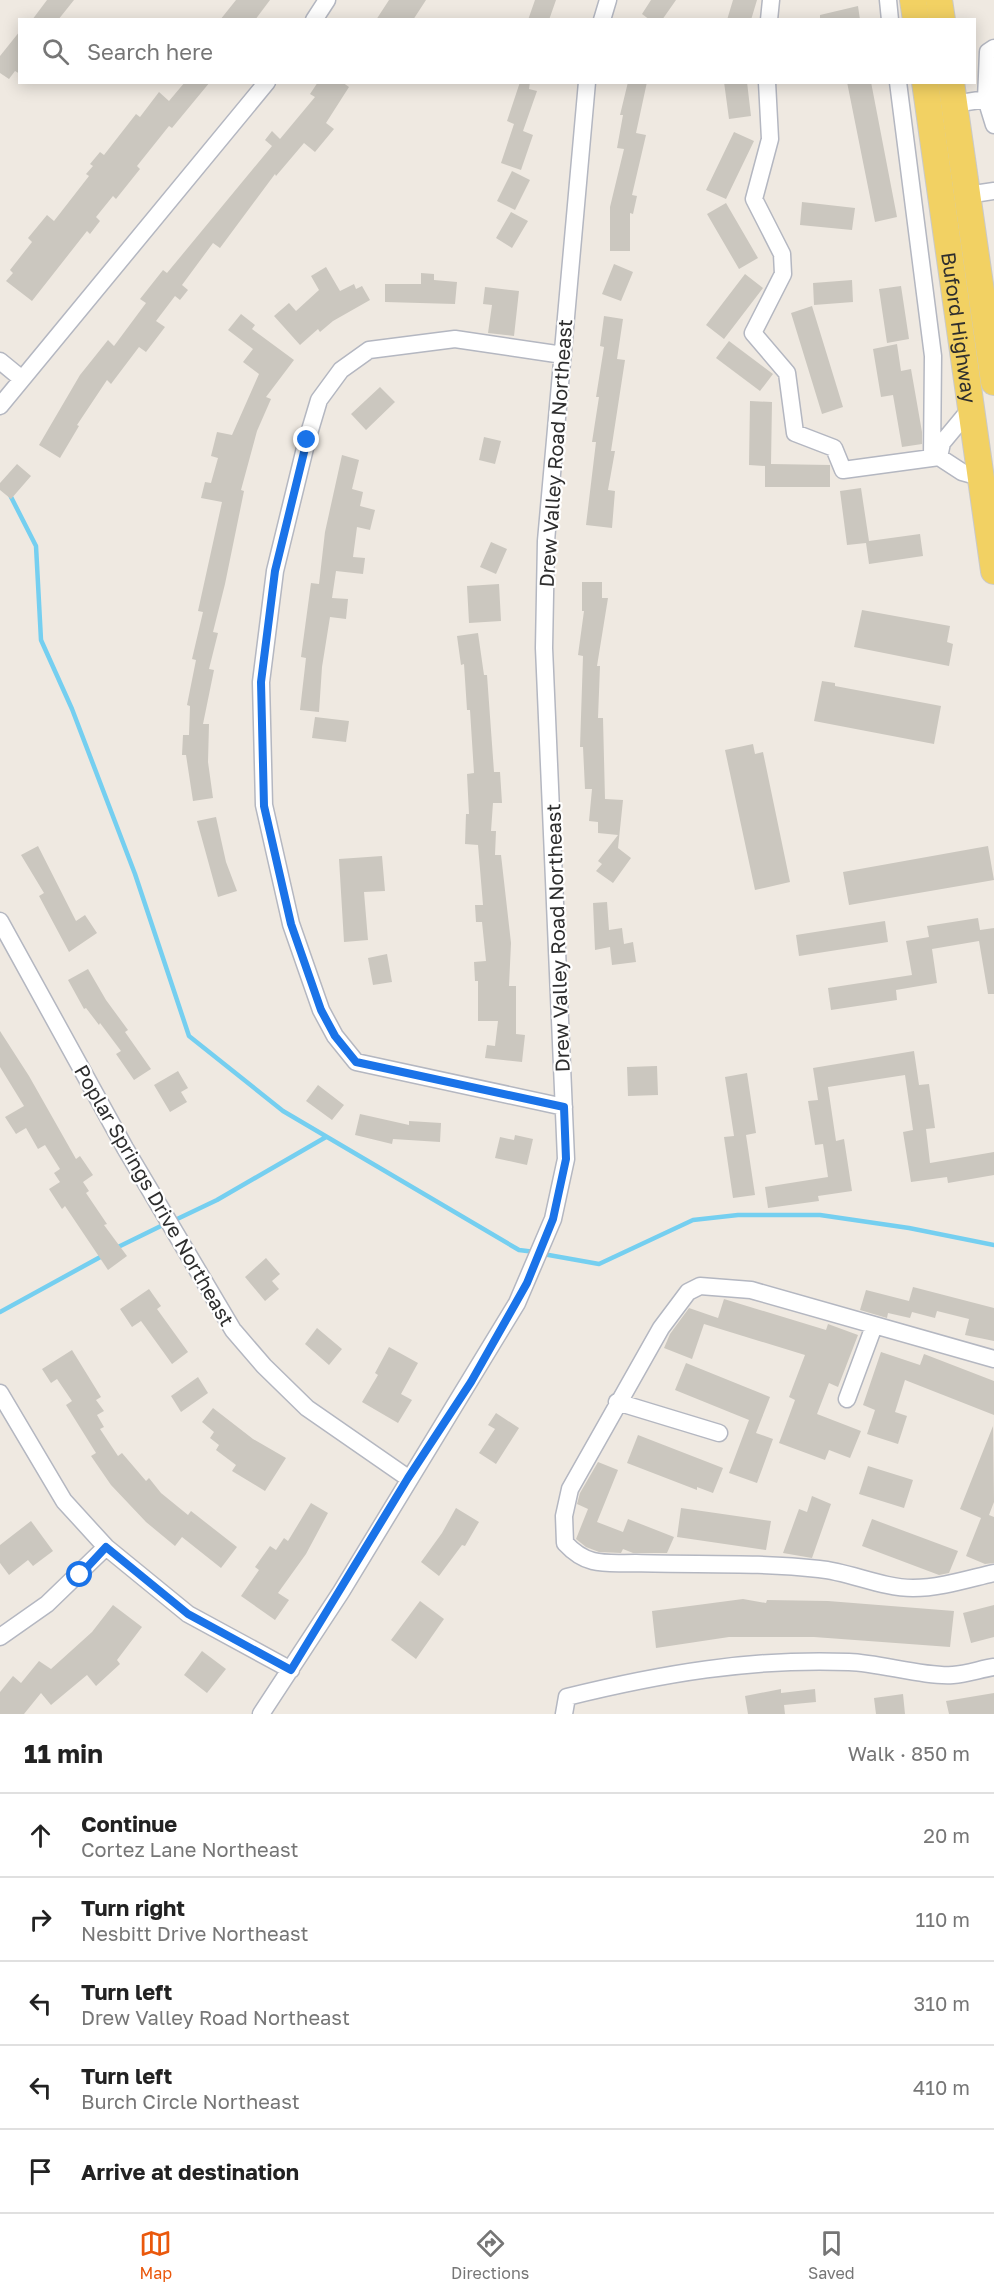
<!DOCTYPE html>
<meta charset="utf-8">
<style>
body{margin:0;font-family:"Golos Text",sans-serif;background:#f2f2f2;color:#222}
.stop{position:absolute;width:18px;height:18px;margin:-14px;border:4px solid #1a73e8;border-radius:50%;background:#fff}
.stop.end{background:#1a73e8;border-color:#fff;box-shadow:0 2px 6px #0008}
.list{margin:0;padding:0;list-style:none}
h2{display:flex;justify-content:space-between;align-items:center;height:78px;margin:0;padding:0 24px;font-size:26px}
h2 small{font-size:20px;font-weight:400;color:#767676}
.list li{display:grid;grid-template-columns:39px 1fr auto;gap:18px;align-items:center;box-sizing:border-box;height:84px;padding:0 24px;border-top:2px solid #e0e0e0}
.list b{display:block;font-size:22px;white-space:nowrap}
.list p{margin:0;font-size:20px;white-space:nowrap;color:#767676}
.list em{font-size:20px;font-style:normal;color:#767676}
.icon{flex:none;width:33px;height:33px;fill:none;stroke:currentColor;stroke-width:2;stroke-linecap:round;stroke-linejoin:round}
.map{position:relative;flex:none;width:994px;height:1714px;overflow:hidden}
.search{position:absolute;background:#fff;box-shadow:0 3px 15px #0003;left:18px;right:18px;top:18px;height:66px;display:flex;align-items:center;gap:15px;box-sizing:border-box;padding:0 21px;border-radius:0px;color:#767676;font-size:22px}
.sheet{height:498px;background:#fff}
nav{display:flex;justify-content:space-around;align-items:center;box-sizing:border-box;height:84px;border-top:2px solid #e0e0e0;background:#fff;font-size:16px;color:#767676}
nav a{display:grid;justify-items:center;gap:3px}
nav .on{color:#ea580c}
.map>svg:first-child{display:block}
</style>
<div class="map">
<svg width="994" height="1714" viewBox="0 0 994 1714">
<rect width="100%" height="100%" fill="#efe9e1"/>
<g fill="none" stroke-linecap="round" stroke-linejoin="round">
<path stroke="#75cff0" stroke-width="4.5" d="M10 495 36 546 41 640 72 709 135 874 189 1036 283 1111 519 1250 535 1252
M173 1221 217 1200 326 1137
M116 1248 165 1224
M543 1254 599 1264 693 1220 738 1215H820L909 1228 994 1245
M0 1312 104 1255"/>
</g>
<path fill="#cbc7bf" d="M47 0H74L58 20H32Z
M236 0H270L255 20H220Z
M389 0H426L413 20H376Z
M535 0H556L549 20H528Z
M651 0H676L662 20H650L642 14Z
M733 0H757L751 20H727Z
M858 6 860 20H820V15Z
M20 31V74L15 71 9 79 0 73V56Z
M185 82H210L172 128 169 126 137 166 140 169 116 199 113 196 96 217 100 221 90 234 87 231 32 301 6 281 13 273 10 270 32 242 28 238 47 215 54 221 89 176 86 174 93 166 90 164 100 152 104 155 136 114 140 117 159 92 169 101Z
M318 82H342L349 87 326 123 334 129 315 152 304 143 276 176 275 174 220 248 213 243 182 285 188 290 180 300 175 296 156 321 165 327 146 352 139 347 111 384 107 380 77 425 79 426 60 458 39 445 80 375 108 340 114 346 146 303 140 299 163 270 167 273 272 146 265 140 272 131 280 139 315 97 310 94Z
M520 82H530L529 89 537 91 523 131 533 135 521 170 501 163 514 124 507 121Z
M628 82H647L636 133 646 135 632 195 637 196 633 214 630 213V251H610V207L624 149 617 148 623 115H620Z
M724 82H747L751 116 729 119Z
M847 82H871L897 217 875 222Z
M734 132 754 141 726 199 706 190Z
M512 171 530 180 515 210 497 201Z
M802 202 855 208 852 230 800 225Z
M726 203 758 258 739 269 707 214Z
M511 212 528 221 512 248 496 238Z
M614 264 633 272 621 301 602 294Z
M326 267 340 291 354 284 356 289 362 286 370 300 333 321 320 332 318 329 300 345 274 316 289 303 296 311 319 290 311 276Z
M421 273 434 274V280L457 282 455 304 385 302V284H421Z
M745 274 763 288 724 339 706 325Z
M852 280 853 302 814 305 813 283Z
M901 286 909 339 887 343 879 289Z
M485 287 519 291 514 336 488 333 492 305 483 304Z
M812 306 843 407 822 414 791 313Z
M241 314 255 325 252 329 294 360 266 397 271 399 257 431 241 490 244 491 225 584 213 632 218 633 209 669 214 670 203 724H209L208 762 213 798 193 801 186 755H182L183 735H189L190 706 187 705 196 660 192 659 203 612 198 611 222 502 201 498 205 482 211 483 218 458 211 456 217 432 232 435 259 374 243 362 253 349 228 330Z
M604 316 623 319 617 359 625 360 611 451H615L608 490 615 491 612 528 586 525 596 442H592L599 397H596L604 347 600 346Z
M729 341 773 374 760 391 716 358Z
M897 344 901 371 911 369 922 432V444L902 447 893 395 881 397 873 349Z
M380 387 395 402 366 430 351 414Z
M750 401 772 402 771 464 830 465V487H765V466L749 465Z
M484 437 501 441 495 464 479 460Z
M342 455 359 460 352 489 363 492 360 506 375 510 370 530 357 527 353 557 365 558 363 574 336 571 332 598 348 599 346 619 330 617 322 667 319 712 300 710 306 658 301 657 311 583 319 584 325 532Z
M17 464 31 476 11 499 0 490V483Z
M861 488 869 541 920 534 923 556 869 564 866 543 847 545 840 491Z
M491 542 507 549 496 574 480 567Z
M582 582H602V598H608L597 666H600L598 718H603L605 799 623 800 618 848 631 858 613 883 596 871 602 864 598 861 618 835 598 833V822L589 821 592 789H585L583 747H580L583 656 578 655 584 611H582Z
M499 584 501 621 469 623 467 586Z
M862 610 950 626 947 642 953 644 949 666 854 647Z
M478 633 484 675H487L494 772H500L502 803H493L491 831H496L495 855H501L511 943 509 986H516V1034L525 1035 522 1062 485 1058 487 1045 495 1046 498 1021H478V981H475L474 962 486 961 482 922H476L475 905H483L478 845 465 844 466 814H469L467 774 474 773 470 710H467L464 664 461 665 457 636Z
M822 681 835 683V686L941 706 934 744 814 721Z
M315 717 349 721 346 742 312 738Z
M753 744 755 754 763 752 790 882 755 890 725 750Z
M216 817 226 862 237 891 218 897 197 821Z
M38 846 76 921 85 915 97 933 69 952 39 896 44 893 21 855Z
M988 846 994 880 849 905 843 872Z
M382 856 385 891 364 892 368 940 344 942 339 859Z
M607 902 609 930 622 928 624 944 633 942 636 962 612 965 610 947 595 950 593 903Z
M978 918 980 930 994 928V994H988L979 941 932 949 937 983 896 990 897 1000 831 1010 828 988 912 975 906 941 929 937 927 926Z
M885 921 888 942 799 956 796 935Z
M387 954 392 982 373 985 368 958Z
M88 969 106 1000 128 1030 125 1032 151 1069 134 1080 116 1054 121 1051 100 1023 99 1025 86 1008 84 1009 68 980Z
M0 1031 29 1076 76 1159 80 1156 93 1175 83 1182 89 1191 86 1193 107 1224 104 1225 127 1256 108 1270 65 1206 62 1209 49 1189 60 1182 54 1173 60 1169 45 1145 38 1149 26 1128 16 1134 5 1117 24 1106 0 1067Z
M914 1051 919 1085 929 1084 935 1128 926 1129 930 1163 994 1152V1175L948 1183 947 1177 911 1182 903 1132 913 1130 905 1075 828 1087 836 1141 844 1139 852 1191 818 1196 819 1201 768 1208 765 1187 828 1177 823 1144 815 1145 808 1101 818 1100 813 1068Z
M657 1066 658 1095 628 1096 627 1067Z
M178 1071 188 1088 181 1092 187 1102 170 1112 154 1085Z
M747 1073 756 1133 746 1135 755 1195 733 1198 724 1137 734 1136 725 1077Z
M318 1085 344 1105 332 1120 306 1101Z
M360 1114 409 1125V1121L441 1123 440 1142 393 1139 392 1144 355 1135Z
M515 1135 533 1139 527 1165 495 1158 500 1137 514 1140Z
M266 1258 280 1274 272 1281 279 1289 265 1301 245 1277Z
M913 1287 994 1308V1341L965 1335 969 1319 937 1311 935 1318 912 1312 910 1318 888 1313 887 1318 860 1310 866 1290 909 1301Z
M149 1289 161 1306 157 1309 188 1352 172 1364 141 1321 132 1327 120 1309Z
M724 1299 826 1330 828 1324 858 1335 838 1387 829 1383 817 1414 861 1431 850 1458 829 1450 825 1460 779 1443 795 1400 789 1397 805 1355 704 1324 692 1359 664 1348 670 1334 689 1308 718 1318Z
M317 1328 342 1349 329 1365 305 1344Z
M389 1347 418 1363 401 1394 412 1400 398 1423 362 1402 378 1375 375 1373Z
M72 1350 101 1397 96 1400 104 1411 97 1415 104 1427 100 1429 118 1456 122 1453 146 1481 149 1478 161 1493 188 1515 191 1511 237 1547 221 1568 182 1537 175 1546 146 1522 111 1485 91 1456 96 1453 66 1405 72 1401 57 1379 51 1383 42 1369Z
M881 1352 920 1365 924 1354 994 1381V1415L905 1380 895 1412 907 1416 898 1444 867 1434 875 1410 863 1405Z
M686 1363 770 1397 756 1433 773 1439 757 1483 729 1473 749 1420 675 1390Z
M198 1377 208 1393 181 1412 171 1396Z
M213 1408 253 1439 286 1458 265 1491 232 1471 236 1465 216 1450 219 1445 210 1438 214 1432 202 1422Z
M496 1413 519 1428 496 1464 479 1453 495 1429 488 1425Z
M993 1426 994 1502 989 1515 994 1517V1563L985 1564 966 1556 981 1518 960 1509Z
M638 1435 723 1468 713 1493 697 1487V1490L627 1463Z
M598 1462 618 1470 597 1522 623 1532 628 1519 674 1537 667 1553H633L623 1549 621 1553 599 1552 586 1547 576 1539 588 1509 577 1504 580 1493Z
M868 1466 913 1480 904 1508 859 1494Z
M812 1496 831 1504 812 1558 783 1553 799 1509 807 1512Z
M311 1503 328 1513 306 1554 278 1593 289 1600 275 1620 241 1596 259 1570 255 1567 270 1546 276 1550 284 1538 288 1541Z
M456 1508 479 1522 465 1546 462 1545 439 1576 421 1562 442 1533Z
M681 1508 771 1521 766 1550 677 1537Z
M872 1519 958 1551 949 1573 939 1575 862 1546Z
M31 1521 53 1551 33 1566 28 1560 9 1575 0 1563V1545Z
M743 1599 766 1603 767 1600 828 1601 954 1611 950 1647 814 1637H729L656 1648 652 1611Z
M420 1601 444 1619 416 1659 391 1640Z
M113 1605 142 1627 117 1660 120 1664 96 1686 87 1675 51 1705 41 1693 24 1714H0V1692L13 1676 21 1683 39 1661 51 1669 92 1632Z
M994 1605V1637L971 1643 963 1613Z
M202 1651 226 1669 207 1693 184 1675Z
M781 1689V1693L815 1689 816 1702 784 1705 785 1714H748L745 1696Z
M994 1693V1714H949L946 1701Z
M903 1694 905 1714H876L874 1698Z"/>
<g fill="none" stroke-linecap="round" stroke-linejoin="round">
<g stroke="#b4b7c1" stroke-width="19">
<path id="street" d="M888 0 890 20
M314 20 327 0
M602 20 608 0
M769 20 771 0
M994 48 988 52 986 99 994 125
M767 82 770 139 754 199 782 254 783 274 753 333 787 373 795 433 834 448 843 470 939 457 962 472 980 477
M898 82 933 356 932 457
M954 104 986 99
M967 195 994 191
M563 355 455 339 369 350 341 370 319 400 307 440 275 571 261 682 264 805 291 924 321 1010 335 1036 356 1062 564 1107
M0 361 22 379
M0 406 267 82
M939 457 942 443 971 408
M0 921 125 1148 233 1330 264 1366 307 1408 408 1478
M994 1359 751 1290 700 1286 688 1292 661 1328 570 1489 564 1516 565 1543C587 1567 605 1563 636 1563 697 1565 758 1562 819 1569 850 1572 882 1588 913 1588 940 1588 968 1579 994 1573
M0 1393 64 1501 106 1547 188 1614 291 1670
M847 1399 874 1326
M617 1402 719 1433
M0 1637 47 1604 106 1547
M261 1714 341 1592 517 1303 553 1219 566 1159 544 648 546 541 587 82
M564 1714 567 1697C660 1674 752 1658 849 1662 880 1663 924 1677 953 1675 967 1674 981 1669 994 1667"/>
</g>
<g stroke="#c9c9c9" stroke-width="28">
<g id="primary">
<path d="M913 0 916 20"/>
<path d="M939 0 942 20"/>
<path id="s1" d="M925 82 994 571"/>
<path d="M951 82 994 382"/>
</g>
</g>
<use href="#street" stroke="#fff" stroke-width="16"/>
<use href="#primary" stroke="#f2d163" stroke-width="26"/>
</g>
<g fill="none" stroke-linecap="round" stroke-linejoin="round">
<path stroke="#1a73e8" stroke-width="8" d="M80 1575 106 1547 188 1614 291 1670 408 1478 471 1382 527 1283 553 1219 566 1159 564 1107 356 1062 335 1036 321 1010 291 924 264 806 261 682 275 571 307 440"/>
</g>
<g text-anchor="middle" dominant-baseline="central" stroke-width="4.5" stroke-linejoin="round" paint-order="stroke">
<g font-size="20" fill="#2e2e2e" stroke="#fff">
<text stroke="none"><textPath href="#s1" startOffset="248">Buford Highway</textPath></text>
<text transform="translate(555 453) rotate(-86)">Drew Valley Road Northeast</text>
<text transform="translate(557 938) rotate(-92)">Drew Valley Road Northeast</text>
<text transform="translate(155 1195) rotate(60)">Poplar Springs Drive Northeast</text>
</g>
</g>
</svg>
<div class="stop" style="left:80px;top:1575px"></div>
<div class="stop end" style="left:307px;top:440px"></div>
<div class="search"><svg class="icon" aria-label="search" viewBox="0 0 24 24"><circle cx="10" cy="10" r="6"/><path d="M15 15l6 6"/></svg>Search here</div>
</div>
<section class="sheet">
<h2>11 min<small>Walk · 850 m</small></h2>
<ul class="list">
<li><svg class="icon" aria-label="ahead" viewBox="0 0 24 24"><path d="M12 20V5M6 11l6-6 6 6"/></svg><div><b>Continue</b><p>Cortez Lane Northeast</p></div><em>20 m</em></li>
<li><svg class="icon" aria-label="right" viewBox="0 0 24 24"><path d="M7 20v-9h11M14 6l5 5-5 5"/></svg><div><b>Turn right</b><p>Nesbitt Drive Northeast</p></div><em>110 m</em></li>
<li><svg class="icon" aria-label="left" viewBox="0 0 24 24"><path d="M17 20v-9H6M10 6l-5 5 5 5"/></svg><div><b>Turn left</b><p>Drew Valley Road Northeast</p></div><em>310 m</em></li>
<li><svg class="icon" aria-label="left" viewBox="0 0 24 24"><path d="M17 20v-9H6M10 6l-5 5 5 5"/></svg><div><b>Turn left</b><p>Burch Circle Northeast</p></div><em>410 m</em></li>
<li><svg class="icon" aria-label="arrive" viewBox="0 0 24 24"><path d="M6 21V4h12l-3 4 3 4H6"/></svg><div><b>Arrive at destination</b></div></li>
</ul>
</section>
<nav>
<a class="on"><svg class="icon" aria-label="map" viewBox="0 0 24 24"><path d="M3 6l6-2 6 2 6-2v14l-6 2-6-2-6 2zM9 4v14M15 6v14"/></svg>Map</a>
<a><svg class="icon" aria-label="directions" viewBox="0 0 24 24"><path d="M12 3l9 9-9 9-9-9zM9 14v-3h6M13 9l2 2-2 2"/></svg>Directions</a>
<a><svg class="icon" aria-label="saved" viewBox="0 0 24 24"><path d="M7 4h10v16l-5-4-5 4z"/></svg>Saved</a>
</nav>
